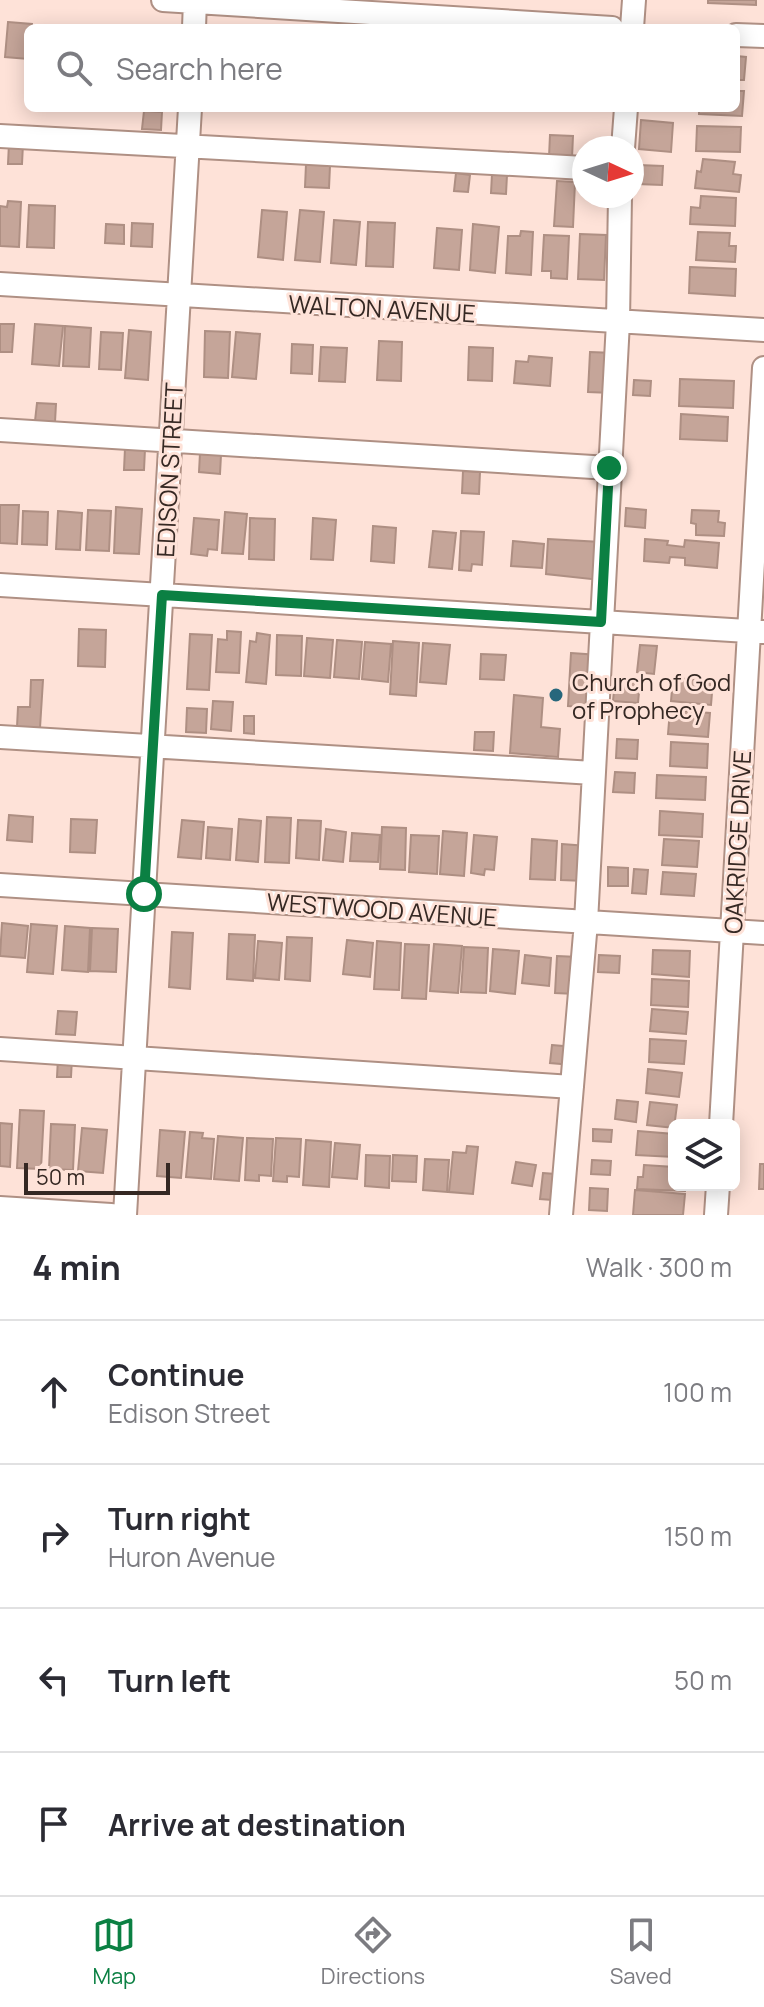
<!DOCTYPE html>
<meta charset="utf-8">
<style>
body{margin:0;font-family:Manrope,sans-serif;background:#f7f7f7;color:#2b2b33}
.controls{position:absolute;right:24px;bottom:24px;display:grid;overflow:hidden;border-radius:12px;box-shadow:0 4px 20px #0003}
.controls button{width:72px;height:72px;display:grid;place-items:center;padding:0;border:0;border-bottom:2px solid #e1e1e2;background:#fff;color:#2b2b33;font:40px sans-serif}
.compass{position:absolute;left:572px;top:136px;width:72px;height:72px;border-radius:50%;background:#fff;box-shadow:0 4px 20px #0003;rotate:94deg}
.scale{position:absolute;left:24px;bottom:20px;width:146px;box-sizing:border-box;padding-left:8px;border:4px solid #352823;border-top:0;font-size:22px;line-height:28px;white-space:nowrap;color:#352823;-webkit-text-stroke:6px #fee2d8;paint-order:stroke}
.stop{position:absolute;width:24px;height:24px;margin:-18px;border:6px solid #0b8043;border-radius:50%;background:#fff}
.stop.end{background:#0b8043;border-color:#fff;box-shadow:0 2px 8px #0008}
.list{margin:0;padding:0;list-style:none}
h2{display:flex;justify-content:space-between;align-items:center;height:104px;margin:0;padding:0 32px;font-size:34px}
h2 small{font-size:26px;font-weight:400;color:#7c7c81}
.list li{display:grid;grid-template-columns:52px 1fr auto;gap:24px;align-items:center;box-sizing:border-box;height:144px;padding:0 32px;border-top:2px solid #e1e1e2}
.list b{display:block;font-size:30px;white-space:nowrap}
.list p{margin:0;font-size:26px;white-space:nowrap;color:#7c7c81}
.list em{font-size:26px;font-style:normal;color:#7c7c81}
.icon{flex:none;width:44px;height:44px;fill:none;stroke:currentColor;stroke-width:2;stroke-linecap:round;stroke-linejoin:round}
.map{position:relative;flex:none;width:764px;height:1215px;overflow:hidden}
.search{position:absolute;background:#fff;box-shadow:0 4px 20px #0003;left:24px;right:24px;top:24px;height:88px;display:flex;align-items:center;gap:20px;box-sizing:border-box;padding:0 28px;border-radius:12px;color:#7c7c81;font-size:30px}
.sheet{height:680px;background:#fff}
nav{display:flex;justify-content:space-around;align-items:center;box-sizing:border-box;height:112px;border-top:2px solid #e1e1e2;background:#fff;font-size:22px;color:#7c7c81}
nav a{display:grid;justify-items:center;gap:4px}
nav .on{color:#0b8043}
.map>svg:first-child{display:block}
</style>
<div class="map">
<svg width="764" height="1215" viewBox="0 0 764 1215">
<rect width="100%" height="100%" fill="#fee2d8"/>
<path fill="#c5a599" stroke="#ae8f83" stroke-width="2" d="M708 0H756V5L708 3Z
M8 22 32 24V28H28V59L5 57Z
M736 56 746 57 744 80H736Z
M736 91H744L742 116 699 114V108H736Z
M144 111 162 112 161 130 142 129Z
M641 120 673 123 671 152 639 149Z
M697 126 741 127 740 152 696 151Z
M550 135 573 136 572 158 549 157Z
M9 143 23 144 22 164H8Z
M703 159 735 162 733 174 741 175 739 192 695 188 697 171 701 172Z
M306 164 330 166 329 188 305 187Z
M638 165 663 166 662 185 637 184Z
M456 173 470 175 468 192 454 191Z
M492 174 507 175 506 194 491 193Z
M557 181 575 182 573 227 554 226Z
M701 196 736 198 735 226 690 224 691 207 700 208Z
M8 201 21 202 19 247 0 246V206L7 207Z
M29 205 55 206 54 248 27 247Z
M262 210 287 212 283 260 258 257Z
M300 210 324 212 320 262 295 260Z
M334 220 360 222 356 265 331 263Z
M368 222 395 223 393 267 366 266Z
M132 223 153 224 152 247 131 246Z
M106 224 124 225V244L105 243Z
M473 224 499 227 495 273 470 270Z
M437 228 462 230 459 270 434 268Z
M521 231 533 232 531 275 506 273 508 236H520Z
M698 232 730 233 729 246H736L735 262 696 260Z
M580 234 606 235 604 280 578 279Z
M544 235 569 236 567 279 551 278V271H542Z
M690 267 736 269 735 296 689 293Z
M0 324H14L12 352H0Z
M35 324 63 326 59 366 32 364Z
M65 326 91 328 89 367 63 366Z
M129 330 151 332 148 380 125 378Z
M205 331 230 332 228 378 204 377Z
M101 332 123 333 121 370 99 369Z
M236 332 260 334 256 379 232 377Z
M379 341 402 342 401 381 377 380Z
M292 344 313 345 312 374 291 373Z
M321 347 347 348 345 382 319 381Z
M469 347 493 348 492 381 468 380Z
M590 352 614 353 612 393 588 392Z
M529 356 552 358 550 386 514 383 516 361 528 362Z
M680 379 734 381 733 408 679 406Z
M634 380 651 381 650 396 633 395Z
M37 403 56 404 55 422 35 421Z
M681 414 728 417 727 441 680 439Z
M125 448 145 449 144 470H124Z
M200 453 221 455 220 474 199 472Z
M463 471 480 472 479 494 462 493Z
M0 505H19L17 544 0 543Z
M116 507 142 509 139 554 114 553Z
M626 508 646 510 645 528 625 526Z
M88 510 111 511 109 551 86 550Z
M692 510 719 511 718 522 725 523 724 536 696 535V524L691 523Z
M23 511 48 512 47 545 22 544Z
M58 511 82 513 80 550 56 549Z
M225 512 247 514 243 554 222 553Z
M194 518 219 520 217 550 208 549 207 556 191 554Z
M250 518 275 519 274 560 249 559Z
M313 518 336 520 333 560 311 559Z
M373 526 396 528 394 563 371 561Z
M433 531 456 533 452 569 429 567Z
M461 531 484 532 482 565 472 564 471 571 459 570Z
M548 539 601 542 600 580 546 574Z
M645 539 668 541 667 545 684 547 685 540 719 543 717 568 685 565V558L670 557 669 563 644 561Z
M513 541 544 544 542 568 511 566Z
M79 629 106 630 105 667 78 666Z
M227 631 241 632 239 673 216 672 218 639 227 640Z
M257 633 270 635 266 684 246 682 250 641 256 642Z
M190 634 212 635 209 690 187 689Z
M277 635 302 636 301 676 276 675Z
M307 638 333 640 330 678 304 676Z
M337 640 362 642 359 679 334 677Z
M393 641 419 643 416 696 390 694Z
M365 642 391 644 388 682 362 679Z
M423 643 450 645 446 684 420 682Z
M640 645 657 646 654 674 637 672Z
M571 653 599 655 596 708 568 706Z
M481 654 506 655 504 680 480 679Z
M673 678 713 681 711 705 671 701Z
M31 680H43L40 728 17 727 18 707H30Z
M615 680 640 682 638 703 613 701Z
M514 695 543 698 541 727 560 729 558 757 510 753Z
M213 701 233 702 231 731 211 729Z
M187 708 207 709 206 733 186 732Z
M670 710 710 713 708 737 668 734Z
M244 716H254V734L244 733Z
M475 732H494L493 751 474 750Z
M617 739 638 740 637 759 616 758Z
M671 742 708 744 707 768 670 766Z
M615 772 635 773 634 793 613 792Z
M657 775 706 777 705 800 656 798Z
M660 811 703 814 702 837 659 835Z
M9 815 33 817 32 842 7 840Z
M267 817 291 818 289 863 265 862Z
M71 819 97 820 95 853 70 852Z
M239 819 261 821 258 862 236 860Z
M182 820 204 822 201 859 178 857Z
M298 820 321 821 319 860 296 858Z
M208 827 232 829 230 860 206 858Z
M382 827 406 828 405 870 380 869Z
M326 829 346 832 343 862 323 860Z
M443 831 467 833 464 876 440 874Z
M352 833 380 835 378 862 350 861Z
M411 835 439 836 437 874 409 872Z
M474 835 497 837 494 870 485 869 484 875 471 873Z
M532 839 557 841 555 880 530 879Z
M664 839 699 841 697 867 662 865Z
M562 844 587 846 585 881 561 880Z
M608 867 628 868V886H608Z
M634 869 648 870 646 894 632 893Z
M663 872 696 874 694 896 661 894Z
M2 923 28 926 25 958 0 956Z
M31 924 57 926 53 974 27 972Z
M65 926 90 928 88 972 62 970Z
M92 928 118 929 116 972 90 971Z
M172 932 193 933 190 989 169 987Z
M229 934 255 935 253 981 227 979Z
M287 937 312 938 310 981 285 979Z
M347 940 373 943 370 977 343 974Z
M258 941 282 943 279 980 255 978Z
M377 941 401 943 399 990 374 989Z
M405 944 429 945 426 999 402 998Z
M434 944 462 946 458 993 430 991Z
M464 947 488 948 486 993 461 992Z
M493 949 519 951 515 994 490 991Z
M653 950 690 951 689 977 652 974Z
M525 955 551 958 549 986 522 983Z
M599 955 620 956 619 973 598 972Z
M557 956 578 957 576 994 555 993Z
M652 979 689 981 688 1007 651 1005Z
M652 1009 688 1012 686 1034 650 1031Z
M58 1011 77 1012 75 1035 56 1034Z
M650 1039 686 1041 684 1064 649 1062Z
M552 1045 574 1047 572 1065 550 1063Z
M58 1058H72L71 1077H57Z
M648 1069 682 1073 679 1097 646 1093Z
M617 1100 638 1102 636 1122 615 1119Z
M650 1102 677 1105 674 1128 647 1125Z
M20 1110 44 1111 41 1169 17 1168Z
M0 1123 12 1124 10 1167 0 1166Z
M51 1124 75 1125 73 1170 49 1169Z
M82 1128 107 1130 103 1173 78 1171Z
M593 1129 612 1130 611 1142 593 1141Z
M160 1130 185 1132 181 1178 157 1176Z
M638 1131 674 1134V1157L636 1155Z
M190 1132 203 1133 202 1138 214 1139 211 1179 186 1177Z
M218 1136 243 1138 239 1181 214 1179Z
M247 1138 273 1139 271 1176 259 1175V1181L245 1180Z
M276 1138 301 1139 299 1177 287 1176V1182L273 1181Z
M306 1140 331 1142 329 1187 303 1185Z
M335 1143 360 1145 357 1179 332 1177Z
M467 1146 478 1147 473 1194 449 1192 453 1152 466 1153Z
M366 1155 390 1156 389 1188 365 1186Z
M393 1155 417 1156 416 1182 392 1181Z
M425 1159 449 1160 447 1192 423 1190Z
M592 1160 611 1161 610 1175 591 1174Z
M516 1162 536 1165 532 1186 512 1183Z
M760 1164H764V1189H759Z
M644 1165 674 1167V1185H686L685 1191 637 1189 638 1177H643Z
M543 1173 555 1174 552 1200 540 1199Z
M590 1188 608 1189 607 1211 589 1210Z
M635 1190 685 1194 683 1215H633Z"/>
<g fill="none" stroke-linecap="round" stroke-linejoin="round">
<g stroke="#af9084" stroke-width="26">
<path id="minor" d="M163 0 612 28
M194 28 195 0
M632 28 634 0
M736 35 764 36
M0 136 584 168
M623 148 626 108
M0 284 764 330
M0 430 609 468
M0 585 764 632
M0 737 593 773
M0 885 764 933
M0 1049 572 1087
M721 1125 764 368
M0 1208 111 1215
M125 1215 190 108
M561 1215 586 922 618 322 620 196
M716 1215 718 1185"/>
</g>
<use href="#minor" stroke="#fff" stroke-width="22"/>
</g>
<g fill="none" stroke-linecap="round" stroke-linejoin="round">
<path stroke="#0b8043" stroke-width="10" d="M144 894 162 595 601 622 609 468"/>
</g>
<circle fill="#27677c" stroke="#fee2d8" stroke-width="3" cx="556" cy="695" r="8"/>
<g text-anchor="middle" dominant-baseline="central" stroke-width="6" stroke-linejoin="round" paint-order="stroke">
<g font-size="24" fill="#352823" stroke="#fee2d8">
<text transform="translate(382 308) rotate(3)">WALTON AVENUE</text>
<text transform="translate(169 470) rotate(-87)">EDISON STREET</text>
<text transform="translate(737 842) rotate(-87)">OAKRIDGE DRIVE</text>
<text transform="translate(382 909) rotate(4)">WESTWOOD AVENUE</text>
</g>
<g font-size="24" fill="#352823" stroke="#fee2d8" text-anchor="start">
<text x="572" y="681">Church of God<tspan x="572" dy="28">of Prophecy</tspan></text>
</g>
</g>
</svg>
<div class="controls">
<button><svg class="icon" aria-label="layers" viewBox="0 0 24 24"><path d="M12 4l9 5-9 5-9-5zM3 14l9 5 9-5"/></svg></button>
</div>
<svg class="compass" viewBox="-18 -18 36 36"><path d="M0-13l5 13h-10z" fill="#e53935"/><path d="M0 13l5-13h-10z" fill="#7c7c81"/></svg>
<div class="scale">50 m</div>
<div class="stop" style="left:144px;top:894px"></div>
<div class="stop end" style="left:609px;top:468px"></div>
<div class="search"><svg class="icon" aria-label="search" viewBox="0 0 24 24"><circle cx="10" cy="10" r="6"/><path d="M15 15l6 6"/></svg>Search here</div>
</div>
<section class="sheet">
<h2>4 min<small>Walk · 300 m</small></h2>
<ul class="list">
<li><svg class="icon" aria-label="ahead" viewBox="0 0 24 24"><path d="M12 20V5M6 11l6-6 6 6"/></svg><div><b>Continue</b><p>Edison Street</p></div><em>100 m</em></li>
<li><svg class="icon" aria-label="right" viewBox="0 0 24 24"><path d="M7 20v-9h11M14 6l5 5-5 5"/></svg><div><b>Turn right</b><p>Huron Avenue</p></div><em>150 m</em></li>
<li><svg class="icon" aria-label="left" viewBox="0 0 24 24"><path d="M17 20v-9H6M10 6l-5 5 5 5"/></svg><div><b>Turn left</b></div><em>50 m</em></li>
<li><svg class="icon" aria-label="arrive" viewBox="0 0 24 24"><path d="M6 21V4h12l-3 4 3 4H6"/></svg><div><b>Arrive at destination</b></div></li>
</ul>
</section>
<nav>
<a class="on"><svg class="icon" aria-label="map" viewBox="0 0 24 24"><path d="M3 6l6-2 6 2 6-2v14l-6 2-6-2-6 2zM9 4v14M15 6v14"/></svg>Map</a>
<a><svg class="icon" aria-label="directions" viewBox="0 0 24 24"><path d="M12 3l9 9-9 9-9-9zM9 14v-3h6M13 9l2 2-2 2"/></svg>Directions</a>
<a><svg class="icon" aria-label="saved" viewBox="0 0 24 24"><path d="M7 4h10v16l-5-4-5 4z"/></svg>Saved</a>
</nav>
